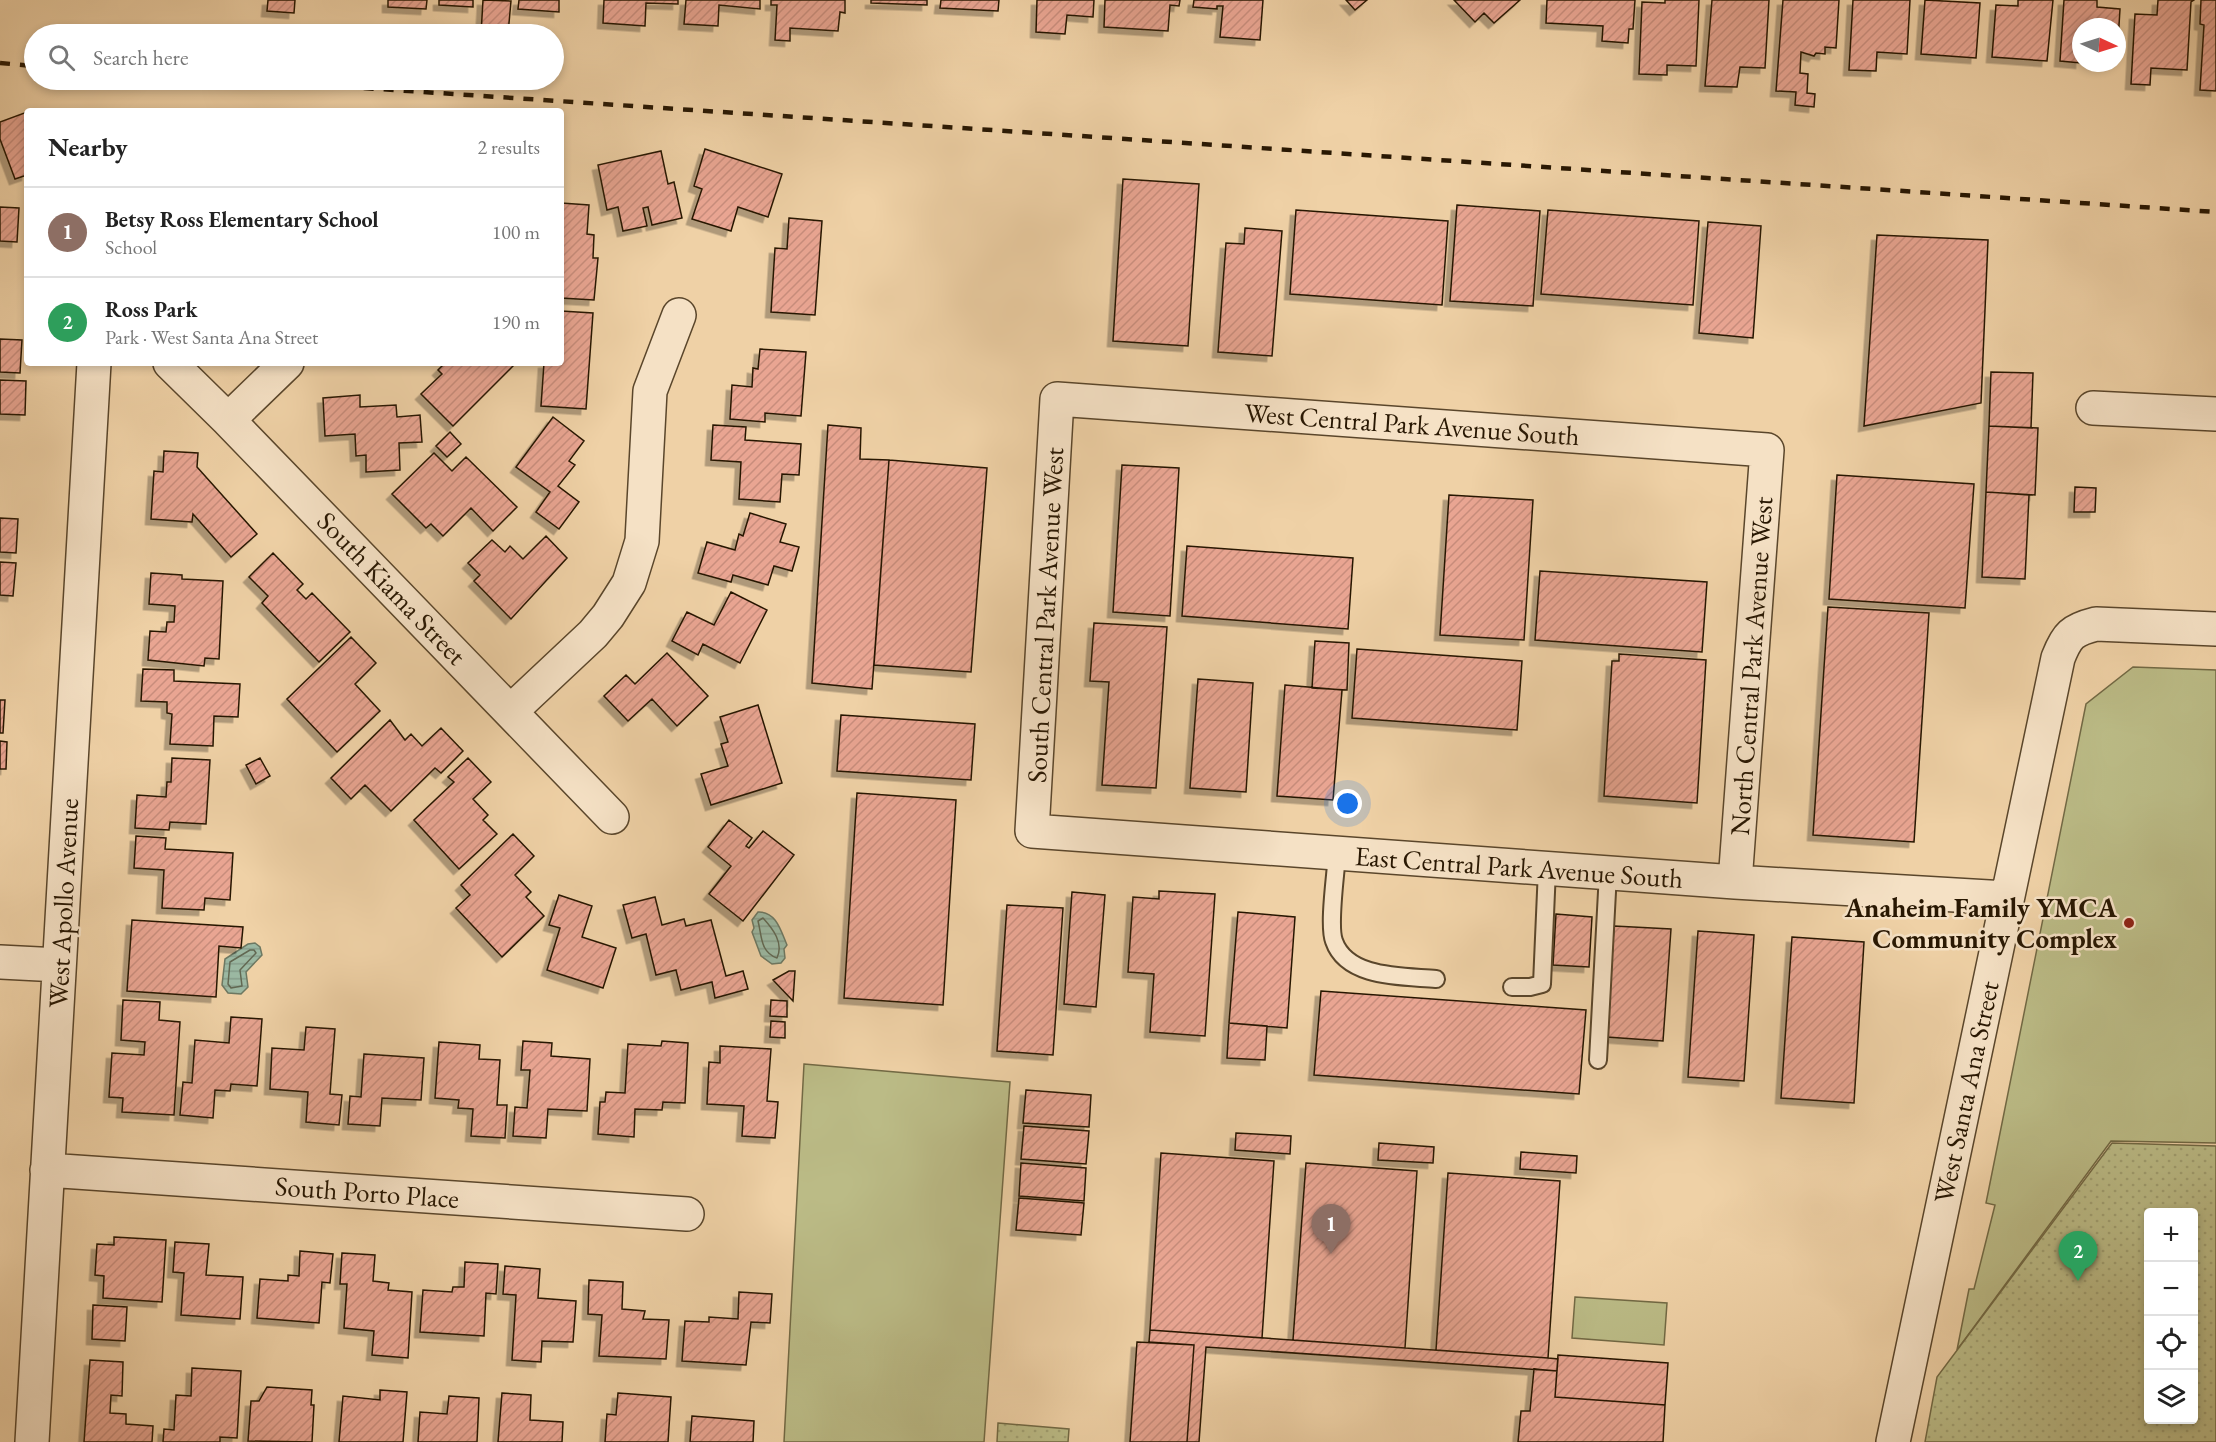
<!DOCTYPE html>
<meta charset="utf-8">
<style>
body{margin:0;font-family:"EB Garamond",serif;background:#f2f2f2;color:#222}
.controls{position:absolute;right:18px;bottom:18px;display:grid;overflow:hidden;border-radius:6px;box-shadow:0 3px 9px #0003}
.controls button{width:54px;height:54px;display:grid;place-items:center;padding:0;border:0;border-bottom:2px solid #e0e0e0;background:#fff;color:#222;font:30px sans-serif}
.compass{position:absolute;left:2072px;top:18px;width:54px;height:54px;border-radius:50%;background:#fff;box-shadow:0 3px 9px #0003;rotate:94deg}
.you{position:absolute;left:1348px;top:804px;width:21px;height:21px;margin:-15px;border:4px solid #fff;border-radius:50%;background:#1a73e8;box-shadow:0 0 0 9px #1a73e833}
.badge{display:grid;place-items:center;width:39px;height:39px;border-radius:50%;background:#0f766e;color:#fff;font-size:20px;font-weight:700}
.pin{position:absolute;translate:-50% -50px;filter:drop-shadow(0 2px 3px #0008)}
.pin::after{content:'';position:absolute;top:32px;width:21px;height:18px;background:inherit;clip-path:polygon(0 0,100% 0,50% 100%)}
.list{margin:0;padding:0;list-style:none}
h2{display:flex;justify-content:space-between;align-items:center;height:78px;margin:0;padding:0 24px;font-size:26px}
h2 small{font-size:20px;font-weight:400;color:#767676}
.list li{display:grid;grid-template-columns:39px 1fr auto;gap:18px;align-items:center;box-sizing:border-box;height:90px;padding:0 24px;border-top:2px solid #e0e0e0}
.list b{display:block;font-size:22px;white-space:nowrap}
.list p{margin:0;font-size:20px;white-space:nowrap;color:#767676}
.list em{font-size:20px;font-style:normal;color:#767676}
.icon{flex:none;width:33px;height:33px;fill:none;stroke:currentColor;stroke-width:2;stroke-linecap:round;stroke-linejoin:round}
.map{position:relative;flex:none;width:2216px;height:1442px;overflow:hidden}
.search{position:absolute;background:#fff;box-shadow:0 3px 9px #0003;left:24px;top:24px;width:540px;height:66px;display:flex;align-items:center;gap:15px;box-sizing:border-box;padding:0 21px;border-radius:33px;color:#767676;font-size:22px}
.panel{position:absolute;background:#fff;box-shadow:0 3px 9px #0003;left:24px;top:108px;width:540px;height:258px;border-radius:6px}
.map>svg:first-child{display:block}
</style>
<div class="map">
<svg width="2216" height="1442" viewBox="0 0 2216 1442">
<defs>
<pattern id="park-dots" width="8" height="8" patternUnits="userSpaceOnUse" patternTransform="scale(1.5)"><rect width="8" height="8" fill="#bbbb86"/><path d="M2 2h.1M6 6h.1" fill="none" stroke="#a1a072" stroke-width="1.8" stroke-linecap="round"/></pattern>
<pattern id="water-rules" width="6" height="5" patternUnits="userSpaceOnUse" patternTransform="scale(1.5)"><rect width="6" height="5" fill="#9bb8a2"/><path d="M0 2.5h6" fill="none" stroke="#869d8a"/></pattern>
<pattern id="building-hatch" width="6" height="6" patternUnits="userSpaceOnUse" patternTransform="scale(1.5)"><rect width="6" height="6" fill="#e9a592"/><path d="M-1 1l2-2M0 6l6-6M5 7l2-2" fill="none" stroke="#c88d7c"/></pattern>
<filter id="shadow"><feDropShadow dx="-5.5" dy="5.5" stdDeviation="0" flood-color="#0004"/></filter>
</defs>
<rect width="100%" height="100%" fill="#efd1a6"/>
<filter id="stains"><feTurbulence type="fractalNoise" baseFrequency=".00333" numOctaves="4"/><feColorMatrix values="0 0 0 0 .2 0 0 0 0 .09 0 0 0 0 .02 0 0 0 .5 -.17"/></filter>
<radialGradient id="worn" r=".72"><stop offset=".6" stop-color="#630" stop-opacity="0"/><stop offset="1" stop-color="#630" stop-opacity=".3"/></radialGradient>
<path fill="#bbbb86" stroke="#726944" stroke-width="1.5" d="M2133 667 2216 670V1143L2111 1141 1957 1350 1969 1289H1974L1995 1205 1986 1203 2086 704Z
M804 1064 1010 1082 984 1442H784Z
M1575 1297 1667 1303 1664 1345 1572 1338Z"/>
<path fill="url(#park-dots)" stroke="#726944" stroke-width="1.5" fill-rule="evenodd" d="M2112 1143 2216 1146V1442H1925L1937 1377ZM2148 1212H2194V1420H2148Z
M998 1423 1069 1429 1068 1442H997Z"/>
<path fill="url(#water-rules)" stroke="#6d7862" stroke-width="1.5" d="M758 912C776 911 781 931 787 945L784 949 785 958 781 963 772 964 761 956 752 932 754 928 752 920Z
M255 943 260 947 262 955 246 972 248 987 241 994 228 993 222 985 225 959 248 944Z"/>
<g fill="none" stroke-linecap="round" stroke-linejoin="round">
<path stroke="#626852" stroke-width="1.5" d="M763 918C773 929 784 943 777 958 760 952 762 936 758 921Z
M250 950H254L256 953 240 970 242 986 231 988 228 984 230 962Z"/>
</g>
<path fill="url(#building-hatch)" stroke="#281702" stroke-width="1.5" filter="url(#shadow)" d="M268 0H295L294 13 267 11Z
M388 0H427L426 9 388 7Z
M439 0H473V7L439 5Z
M483 0 511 1 508 34H481Z
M519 0H559V12L518 9Z
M604 0H678V4L646 3 645 26 603 23Z
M686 0H760V9L719 5 718 26 684 24Z
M771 0H845V13L840 12 838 31 790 28V41L775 40 777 5H771Z
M871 0H927V5L871 3Z
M941 0H999L998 11 940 8Z
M1037 0H1094L1093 17 1067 15 1065 34 1036 32Z
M1105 0H1180L1179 6 1170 5 1168 31 1104 27Z
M1194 0H1263L1260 40 1220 37 1223 6H1217V9L1193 7Z
M1346 0H1367L1355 10Z
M1454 0H1520L1494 23 1484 13 1475 22Z
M1547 0H1635L1633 29H1629L1628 43 1602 41 1603 26 1546 23Z
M1665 0H1699L1696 66 1667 65V75L1639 74 1642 2 1665 3Z
M1712 0H1769L1765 68 1740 67 1737 87 1705 86Z
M1783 0H1839L1836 48 1825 47V54L1816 53 1814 56 1801 52 1800 73 1808 74 1807 93 1815 94 1814 107 1795 105 1796 92 1776 91Z
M1853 0H1910L1907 54 1877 52 1876 71 1849 70Z
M1925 0 1980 3 1976 58 1921 54Z
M2018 0H2053L2047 61 1992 57 1996 5 2018 6Z
M2064 0H2097V7L2120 9 2117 58V27H2081V63L2060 61Z
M2158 0H2194L2191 2 2187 70 2151 68 2150 85 2131 84 2135 14 2157 15Z
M2201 0H2216V91L2200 90 2204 25 2200 24Z
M27 112V175L15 179 0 139V122Z
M705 149 782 174 768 217 738 207 731 231 692 219 702 189 694 186Z
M661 151 668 184 674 182 682 218 652 225 648 207 643 208 647 226 623 231 618 207 607 210 598 165Z
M1123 179 1199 184 1188 346 1113 341Z
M561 203 589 205 587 234 594 235 593 258H598L594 300 561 298Z
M1457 205 1540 211 1533 306 1450 301Z
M0 207 19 208 17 242 0 241Z
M1296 210 1448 221 1442 305 1290 294Z
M1548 210 1699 221 1693 305 1541 294Z
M789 218 822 221 815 315 771 312 775 248 787 249Z
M1708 222 1761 226 1753 338 1699 333Z
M1245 228 1282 231 1272 356 1218 352 1226 243 1244 244Z
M1877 235 1988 240 1981 403 1864 426Z
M561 311 593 313 586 409 541 406 544 363H561Z
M0 339 22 340 20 373 0 372Z
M760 349 806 352 801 416 765 413V422L730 419 732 385 752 387 753 368 758 369Z
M445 363H516L453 426 421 394 442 374 438 370Z
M1991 372 2033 373 2031 428 1989 426Z
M0 380 26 381 25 415 0 414Z
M360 395V407L396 405 397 417 420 415 422 442 399 443 400 470 366 472V455L356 456 355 434 325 436 323 398Z
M553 417 584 441 569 461 575 465 558 486 579 502 559 529 536 512 550 492 516 467Z
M713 425 746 427 745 440 801 444 799 475 782 474 780 502 739 499 741 462 711 460Z
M828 425 861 428 860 459 889 460 872 689 812 683Z
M1989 426 2038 428 2035 495 1986 492Z
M450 432 461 444 447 457 436 446Z
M164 451 198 453 197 467 257 534 231 557 193 514 192 522 151 519 154 471 163 472Z
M434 453 452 471 466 457 517 507 493 531 471 508 443 536 431 524 426 528 392 494Z
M889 460 987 468 971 672 874 665Z
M1122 465 1179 468 1170 616 1113 612Z
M1837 475 1974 484 1965 608 1829 599Z
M2075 487 2096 488 2095 512H2074Z
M1986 492 2029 495 2025 579 1982 577Z
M1449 495 1533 500 1524 640 1440 635Z
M750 513 786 524 780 542 799 547 792 571 774 566 768 585 733 575 731 582 698 573 707 542 735 550 739 534 743 536Z
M0 518 18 519 16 553 0 552Z
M546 536 567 558 511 619 474 581 480 575 468 563 492 540 505 552 510 546 523 559Z
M1187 546 1353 558 1348 629 1182 616Z
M273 553 303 584 297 590 306 599 312 593 350 632 319 662 262 603 268 596 249 577Z
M0 562 16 563 13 596 0 595Z
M1540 571 1707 582 1702 652 1535 640Z
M151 573 182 575V579L223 581 219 659 205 658 204 666 148 660 150 631 166 632 167 622H174L175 606 149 604Z
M731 592 767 610 740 663 703 644 698 655 672 641 687 612 714 625Z
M1828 607 1929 613 1914 842 1813 835Z
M1094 623 1167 627 1156 788 1102 785 1109 682 1090 681Z
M351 637 376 663 355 684 380 711 337 752 287 699Z
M1315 641 1349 643 1347 690 1312 688Z
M1357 649 1522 661 1517 730 1352 718Z
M667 653 708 696 677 726 652 699 628 721 604 696 626 675 635 684Z
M1619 654 1706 660 1697 803 1604 796 1612 661H1619Z
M143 669 174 670V681L240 684 238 717 214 716 213 746 170 744 172 714 167 713V702L141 701Z
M1198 679 1253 683 1246 792 1190 788Z
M1285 685 1342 690 1333 800 1277 796Z
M0 700H5L3 733H0Z
M758 705 782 783 711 805 701 774 728 766 721 744 728 742 720 717Z
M841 715 975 724 971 780 837 771Z
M390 720 405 740 411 734 422 746 441 728 463 751 441 773 435 768 391 811 365 785 351 799 331 778Z
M0 741 7 742 6 769H0Z
M172 758 210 760 206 824 170 822 169 830 135 828 137 795 166 797 167 782H171Z
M260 758 270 776 256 784 246 765Z
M468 758 491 782 473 799 488 815 483 820 497 834 459 869 414 820 454 782 448 777Z
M857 793 956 800 943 1005 844 998Z
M729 820 752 838 746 846 749 848 763 831 794 855 743 921 709 894 731 866 708 847Z
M513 834 534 856 515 875 531 892 526 897 544 916 502 957 456 908 470 895 461 885Z
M136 836 166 838 165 849 233 853 230 900 205 898 204 910 162 908 164 870 134 868Z
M1159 891 1215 894 1205 1036 1150 1032 1154 974 1128 972 1133 897 1159 899Z
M1072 892 1105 895 1096 1007 1064 1004Z
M559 895 592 906 582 937 616 948 603 988 547 970 560 928 549 925Z
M655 897 662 925 684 919 686 926 711 920 726 976 743 971 748 989 715 998 712 982 681 990 676 970 656 975 646 934 632 938 623 905Z
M1007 905 1063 908 1053 1055 997 1051Z
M1238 912 1295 917 1287 1028 1229 1023Z
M1556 914 1592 917 1589 967 1553 965Z
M132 920 243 927 241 948 219 946 216 997 127 991Z
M1614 926 1671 929 1663 1041 1607 1037Z
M1698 931 1754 935 1744 1081 1688 1077Z
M1792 937 1864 942 1854 1103 1781 1098Z
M789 971H795L793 1001 773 980Z
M1321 991 1586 1010 1579 1094 1314 1075Z
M123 1000 160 1002 159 1020 180 1022 174 1115 122 1112 123 1098 109 1097 112 1053 144 1055 145 1042 121 1040Z
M771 1000 787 1001V1017L770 1016Z
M231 1017 262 1019 257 1086 231 1084 230 1091 215 1090 213 1118 180 1115 183 1082 192 1083 195 1040 229 1043Z
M771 1021 785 1022V1038L770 1037Z
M1229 1023 1267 1026 1265 1060 1227 1058Z
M306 1027 335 1029 330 1094 342 1095 339 1125 306 1122 308 1092 270 1089 272 1048 304 1050Z
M523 1041 552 1043 551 1056 590 1059 587 1111 548 1109 546 1138 513 1136 515 1107 527 1108 530 1070H521Z
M662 1041 688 1043 685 1103 663 1102 662 1110 635 1109 634 1137 598 1134 600 1102H605L606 1092 625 1093 628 1044 661 1046Z
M439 1042 480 1045 479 1059 500 1060 497 1105H507L505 1138 471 1136 473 1109 458 1108 459 1100 435 1098Z
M720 1046 771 1049 767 1101 778 1102 775 1138 742 1136 744 1106 707 1104 709 1062 720 1063Z
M364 1054 424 1058 421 1100 382 1098 380 1126 348 1124 350 1096 361 1097Z
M1026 1090 1091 1095 1089 1127 1023 1123Z
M1024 1126 1089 1131 1086 1164 1021 1159Z
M1236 1133 1291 1136 1290 1154 1235 1150Z
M1379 1143 1434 1147 1433 1163 1378 1160Z
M1521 1152 1577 1156 1576 1173 1520 1169Z
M1161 1153 1274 1161 1262 1338 1150 1330Z
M1021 1163 1086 1168 1084 1201 1019 1196Z
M1306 1163 1417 1171 1405 1348 1293 1340Z
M1448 1173 1560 1181 1548 1358 1436 1350Z
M1019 1198 1084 1203 1081 1235 1016 1230Z
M114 1237 166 1240 162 1302 103 1298 104 1276 95 1275 97 1244 114 1245Z
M175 1242 209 1244 206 1275 243 1277 240 1319 181 1315 184 1273 173 1272Z
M300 1251 333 1254 330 1283 322 1282 319 1323 257 1318 260 1279 288 1281V1275L299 1276Z
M342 1253 375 1255 373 1281 389 1283 388 1290 412 1292 408 1358 372 1355 374 1331 344 1328 347 1284H340Z
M465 1262 498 1264 496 1294 486 1293 484 1336 420 1332 423 1290 452 1292 453 1287H464Z
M505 1266 540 1269 538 1298 576 1301 573 1342 542 1341 541 1362 512 1360 516 1295 503 1294Z
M589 1280 623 1282 622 1309 645 1311 643 1319 669 1320 666 1359 599 1356 602 1315 588 1314Z
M739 1292 772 1294 770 1323 751 1322 746 1365 682 1361 685 1321 709 1322V1317L738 1319Z
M93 1305 127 1307 125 1341 92 1339Z
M1150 1330 1548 1358 1558 1359 1557 1371 1206 1347 1199 1442H1187L1194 1345 1149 1342Z
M1137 1342 1194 1345 1187 1442H1130Z
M1558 1355 1668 1363 1665 1405 1555 1397Z
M90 1360 123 1362 122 1396 111 1395 110 1413 126 1414V1424L153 1426 152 1442H84Z
M192 1368 241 1371 237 1438 220 1437V1442H163L164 1429 174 1430 176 1395 191 1396Z
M1534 1369 1557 1371 1555 1397 1665 1405 1663 1442H1518L1521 1411H1530Z
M267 1387 312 1390 311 1405H314L312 1442 248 1441 251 1401H259Z
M380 1390 407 1392 403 1442H339L343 1396 380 1400Z
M502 1393 531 1395 530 1420 563 1422 562 1442H498Z
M618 1393 671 1397 668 1442H605L607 1414 616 1415Z
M449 1396 479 1398 477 1442H418L420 1412 447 1414Z
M692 1416 754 1421 753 1442H690Z"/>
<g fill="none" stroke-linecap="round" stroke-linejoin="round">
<g stroke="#5a462b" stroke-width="20">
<path id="lane" d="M1337 853C1336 873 1328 925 1334 941 1347 979 1404 976 1436 979
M1512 987H1530L1542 984 1547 869
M1598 1060 1608 873"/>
</g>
<g stroke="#5a462b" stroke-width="36">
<path id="street" d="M170 363 228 420 612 817
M2093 408 2216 414
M228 420 287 363
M511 711 593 634 608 616 629 583 642 541 650 391 679 315
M1735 882 1767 450 1057 399 1032 831 1735 882 2006 898
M0 962 59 965
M47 1170 687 1214
M32 1442 94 363
M1893 1442 2058 658C2067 635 2072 630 2096 624L2216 629"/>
</g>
<use href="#lane" stroke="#f5e1c5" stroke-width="16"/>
<use href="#street" stroke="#f5e1c5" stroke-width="33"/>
<path stroke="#281702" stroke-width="4.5" stroke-dasharray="10 10" stroke-linecap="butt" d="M0 63 34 66
M244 80 2216 212"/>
</g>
<circle fill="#8f2418" stroke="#f5e1c5" stroke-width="2" cx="2129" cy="923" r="6"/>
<g text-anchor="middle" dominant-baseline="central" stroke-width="5" stroke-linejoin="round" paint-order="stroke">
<g font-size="27" fill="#281702" stroke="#f5e1c5">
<text transform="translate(1412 424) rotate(4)">West Central Park Avenue South</text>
<text transform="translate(392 588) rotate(46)">South Kiama Street</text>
<text transform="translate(1045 615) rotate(-87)">South Central Park Avenue West</text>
<text transform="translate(1751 666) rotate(-86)">North Central Park Avenue West</text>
<text transform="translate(1519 867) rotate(4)">East Central Park Avenue South</text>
<text transform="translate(63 903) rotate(-87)">West Apollo Avenue</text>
<text transform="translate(1966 1092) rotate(-78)">West Santa Ana Street</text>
<text transform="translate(367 1192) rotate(4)">South Porto Place</text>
</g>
<g font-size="27" font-weight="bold" fill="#281702" stroke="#f5e1c5" text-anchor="end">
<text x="2117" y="907">Anaheim Family YMCA<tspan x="2117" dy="31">Community Complex</tspan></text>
</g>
</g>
<rect width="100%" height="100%" filter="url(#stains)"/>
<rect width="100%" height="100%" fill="url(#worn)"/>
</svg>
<div class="controls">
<button>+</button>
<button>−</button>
<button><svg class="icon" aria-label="locate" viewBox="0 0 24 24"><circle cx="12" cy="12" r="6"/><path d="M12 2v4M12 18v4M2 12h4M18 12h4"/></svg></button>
<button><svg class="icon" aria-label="layers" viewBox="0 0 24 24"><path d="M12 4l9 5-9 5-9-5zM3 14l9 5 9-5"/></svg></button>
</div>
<svg class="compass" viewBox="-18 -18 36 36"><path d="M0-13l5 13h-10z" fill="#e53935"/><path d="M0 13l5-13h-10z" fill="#767676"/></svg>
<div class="you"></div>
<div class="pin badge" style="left:1331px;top:1254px;background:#8d6e63">1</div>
<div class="pin badge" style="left:2078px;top:1281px;background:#2e9e5b">2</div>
<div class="search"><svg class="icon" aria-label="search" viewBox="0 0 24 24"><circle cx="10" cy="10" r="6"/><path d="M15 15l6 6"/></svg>Search here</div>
<section class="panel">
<h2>Nearby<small>2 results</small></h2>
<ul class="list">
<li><span class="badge" style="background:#8d6e63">1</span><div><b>Betsy Ross Elementary School</b><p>School</p></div><em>100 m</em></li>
<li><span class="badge" style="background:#2e9e5b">2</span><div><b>Ross Park</b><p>Park · West Santa Ana Street</p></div><em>190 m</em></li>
</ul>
</section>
</div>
